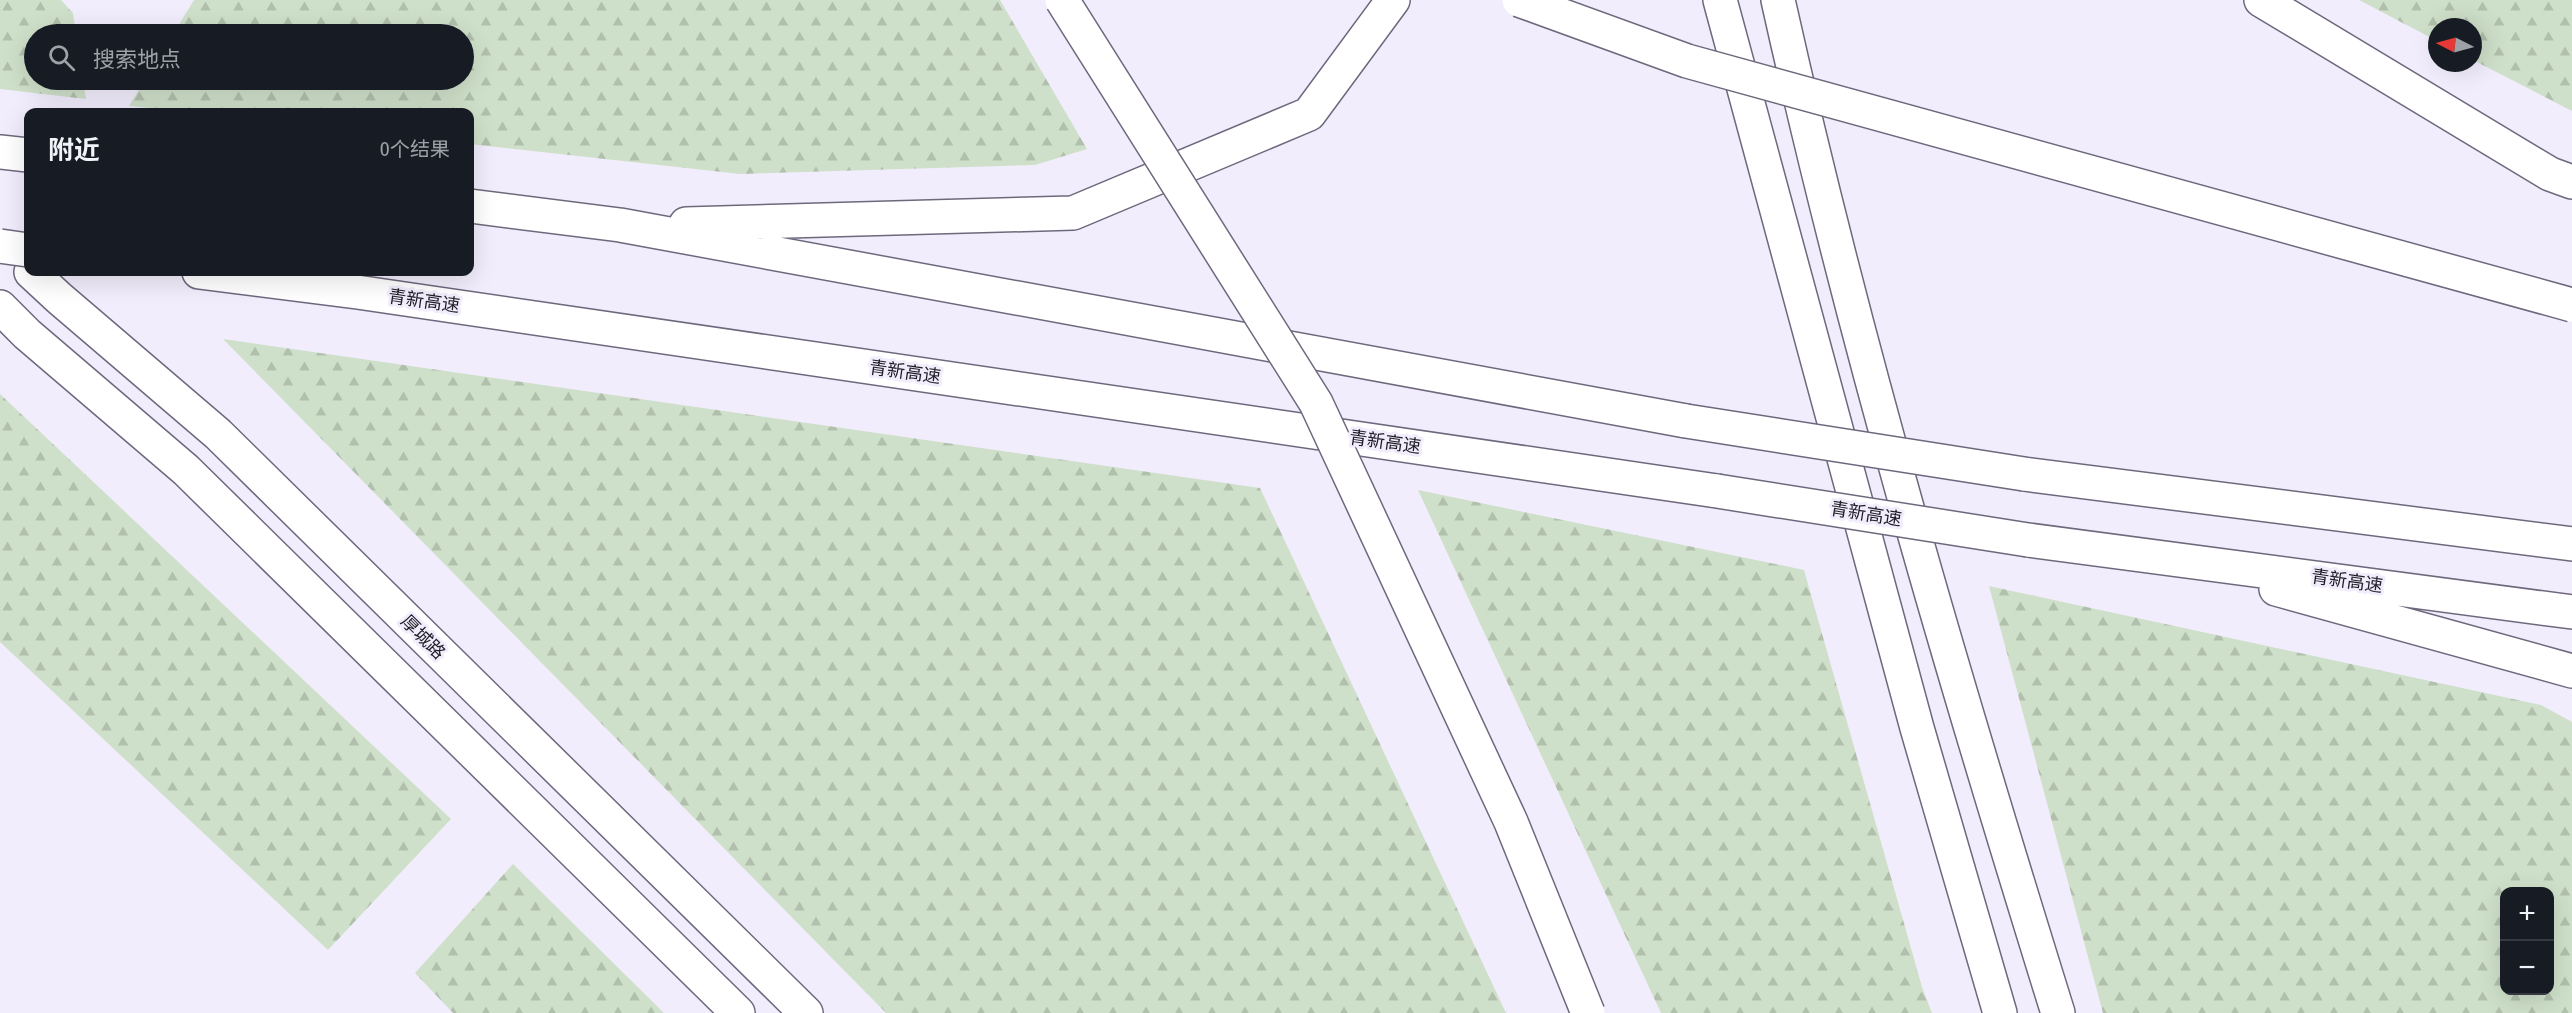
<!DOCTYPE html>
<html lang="zh">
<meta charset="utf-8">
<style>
body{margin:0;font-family:"Fira Sans Condensed","Noto Sans SC",sans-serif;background:#242831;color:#f1f3f6}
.controls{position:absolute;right:18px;bottom:18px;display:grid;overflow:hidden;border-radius:12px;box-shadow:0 6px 24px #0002}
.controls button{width:54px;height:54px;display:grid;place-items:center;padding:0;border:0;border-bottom:2px solid #363941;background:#171b24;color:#f1f3f6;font:30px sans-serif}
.compass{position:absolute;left:2428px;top:18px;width:54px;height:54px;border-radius:50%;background:#171b24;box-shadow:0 6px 24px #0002;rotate:276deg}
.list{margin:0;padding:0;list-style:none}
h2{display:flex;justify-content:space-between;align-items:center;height:78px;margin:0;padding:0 24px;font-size:26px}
h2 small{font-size:20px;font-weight:400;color:#9ea1a6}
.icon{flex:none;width:33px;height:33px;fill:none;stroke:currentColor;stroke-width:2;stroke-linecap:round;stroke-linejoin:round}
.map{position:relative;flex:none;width:2572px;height:1013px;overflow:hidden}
.search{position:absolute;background:#171b24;box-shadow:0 6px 24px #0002;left:24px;top:24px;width:450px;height:66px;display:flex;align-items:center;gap:15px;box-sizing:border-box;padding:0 21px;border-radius:33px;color:#9ea1a6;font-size:22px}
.panel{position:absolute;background:#171b24;box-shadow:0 6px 24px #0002;left:24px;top:108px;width:450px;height:168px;border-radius:12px}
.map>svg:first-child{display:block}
</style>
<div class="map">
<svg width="2572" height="1013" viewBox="0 0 2572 1013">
<defs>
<pattern id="forest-firs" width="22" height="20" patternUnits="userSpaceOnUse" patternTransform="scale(1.5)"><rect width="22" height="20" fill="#cfe0ca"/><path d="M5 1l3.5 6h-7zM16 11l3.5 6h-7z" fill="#b1c0ad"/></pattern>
</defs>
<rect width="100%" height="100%" fill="#f2edfc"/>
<path fill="url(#forest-firs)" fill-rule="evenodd" d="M0 0H61L73 13 76 34H34V80H83L86 99 0 89Z
M194 0H1000L1087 149 1035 165 740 174 470 144V112H192L129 106 145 80H464V34H173Z
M2359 0H2572V111L2473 60V27H2437V41Z
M223 339 1260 488 1506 1013H886Z
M0 394 451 819 328 950 0 642Z
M1418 490 1804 570 1922 987 1932 1013H1661Z
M1989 586 2541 705 2572 722V1013H2103ZM2504 892H2550V990H2504Z
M513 864 664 1013H453L415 973Z"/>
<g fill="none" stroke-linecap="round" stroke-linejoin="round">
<g stroke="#6e687d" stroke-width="36">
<path id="highway" d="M1720 0 1917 728 2000 1013
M1778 0C1854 342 1954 679 2058 1013
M2261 0 2550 174 2572 182
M0 152 28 155
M470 206 620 225 1686 421
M686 224 1073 213 1309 114 1393 0
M31 272 59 298 218 434 806 1013
M199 272 357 292 1717 491
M0 307 27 334 186 470 738 1013
M2024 474 2572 544
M2028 540 2572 612
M2276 589 2572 671"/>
</g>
<use href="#highway" stroke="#fff" stroke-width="33"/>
<g stroke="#6e687d" stroke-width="36" stroke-linecap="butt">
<path id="highway-bridge" d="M1062 0 1316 403 1511 822 1588 1013
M1519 0 1687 61 2572 305
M0 246 28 250
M1686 421 2024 474
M1717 491 2028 540"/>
</g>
<use href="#highway-bridge" stroke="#fff" stroke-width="33"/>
</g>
<g text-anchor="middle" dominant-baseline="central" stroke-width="6" stroke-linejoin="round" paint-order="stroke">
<g font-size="18" fill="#1f1c25" stroke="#f2edfc">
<text transform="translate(424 301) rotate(8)">青新高速</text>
<text transform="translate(905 372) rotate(8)">青新高速</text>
<text transform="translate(1385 442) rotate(8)">青新高速</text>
<text transform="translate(1866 514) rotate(9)">青新高速</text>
<text transform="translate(2347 581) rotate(8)">青新高速</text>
<text transform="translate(423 637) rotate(45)">厚城路</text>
</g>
</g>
</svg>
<div class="controls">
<button>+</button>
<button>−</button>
</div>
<svg class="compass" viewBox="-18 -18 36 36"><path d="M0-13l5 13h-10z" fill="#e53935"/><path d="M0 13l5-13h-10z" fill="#9ea1a6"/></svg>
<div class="search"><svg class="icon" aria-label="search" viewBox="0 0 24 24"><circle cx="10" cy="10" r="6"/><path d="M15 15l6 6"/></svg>搜索地点</div>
<section class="panel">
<h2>附近<small>0个结果</small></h2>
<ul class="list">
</ul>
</section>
</div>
